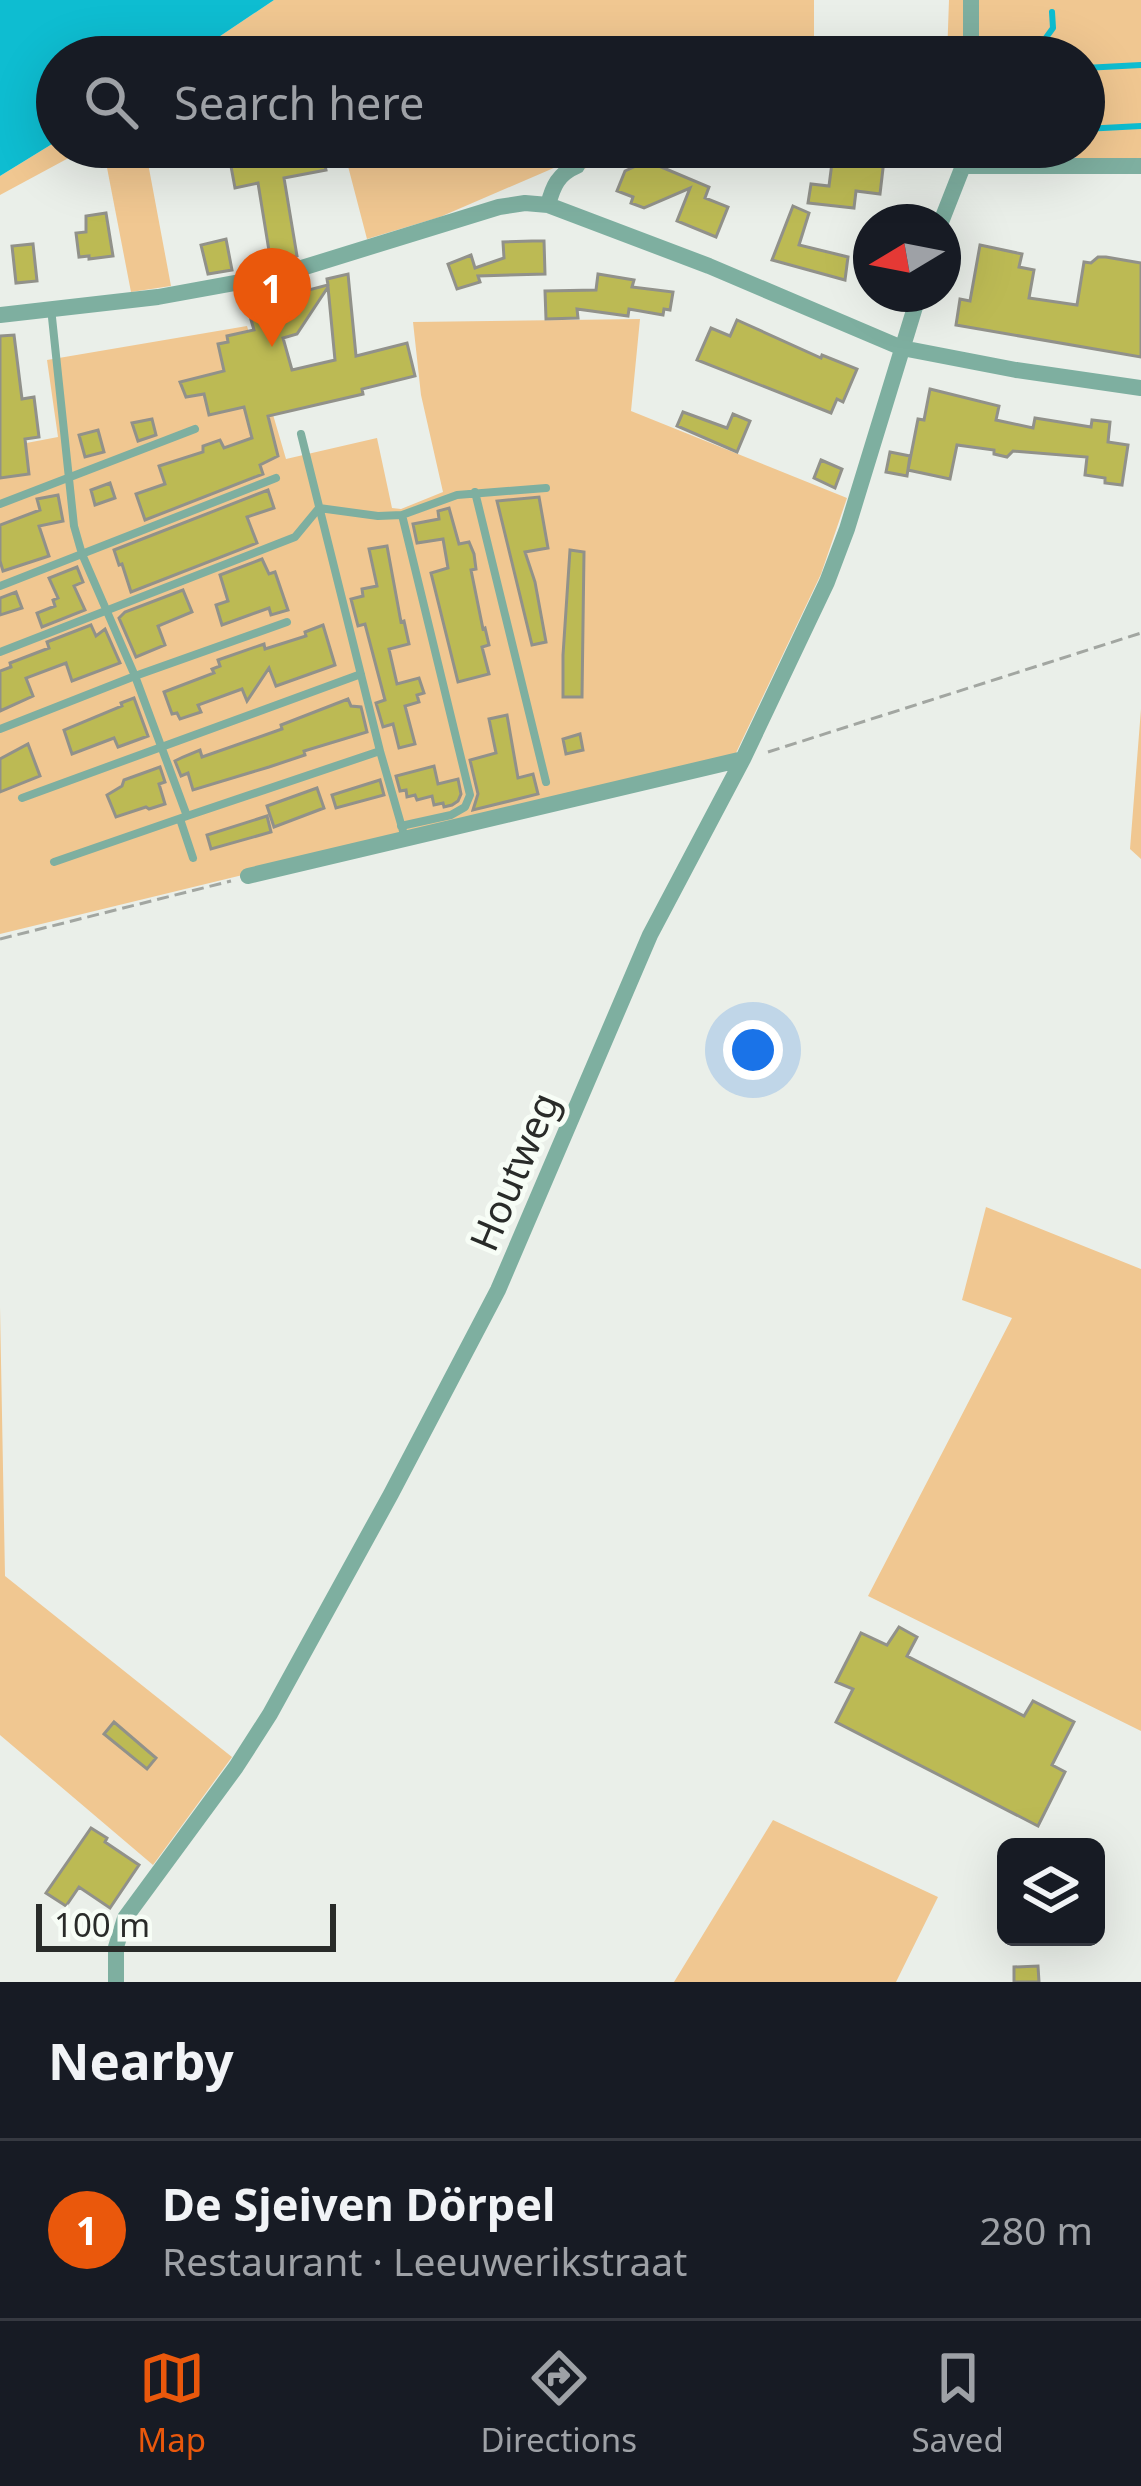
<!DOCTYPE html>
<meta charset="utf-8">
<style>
body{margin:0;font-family:"Noto Sans",sans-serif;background:#20242c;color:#f1f3f6}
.controls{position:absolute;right:36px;bottom:36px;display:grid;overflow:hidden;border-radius:18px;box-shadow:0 12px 48px #0002}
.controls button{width:108px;height:108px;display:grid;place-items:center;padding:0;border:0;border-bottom:3px solid #363941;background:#171b24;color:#f1f3f6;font:60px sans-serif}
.compass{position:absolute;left:853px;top:204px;width:108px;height:108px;border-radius:50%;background:#171b24;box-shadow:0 12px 48px #0002;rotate:260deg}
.scale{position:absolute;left:36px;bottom:30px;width:300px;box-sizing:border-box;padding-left:12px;border:6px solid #292b29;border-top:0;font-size:33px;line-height:42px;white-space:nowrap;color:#292b29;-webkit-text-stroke:9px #f7fdf6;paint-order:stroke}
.you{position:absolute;left:753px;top:1050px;width:42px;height:42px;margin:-30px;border:9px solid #fff;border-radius:50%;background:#1a73e8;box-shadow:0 0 0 18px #1a73e833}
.badge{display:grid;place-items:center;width:78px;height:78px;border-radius:50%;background:#ea580c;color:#fff;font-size:39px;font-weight:700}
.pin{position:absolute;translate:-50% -99px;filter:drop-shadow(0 3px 6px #0008)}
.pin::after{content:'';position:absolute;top:63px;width:42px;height:36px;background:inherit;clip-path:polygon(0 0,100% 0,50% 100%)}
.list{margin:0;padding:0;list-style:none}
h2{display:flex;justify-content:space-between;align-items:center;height:156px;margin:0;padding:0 48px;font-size:51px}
h2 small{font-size:39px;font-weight:400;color:#9ea1a6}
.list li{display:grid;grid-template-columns:78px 1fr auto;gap:36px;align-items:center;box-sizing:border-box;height:180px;padding:0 48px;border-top:3px solid #363941}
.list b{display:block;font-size:45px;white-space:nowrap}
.list p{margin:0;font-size:39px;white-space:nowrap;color:#9ea1a6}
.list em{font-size:39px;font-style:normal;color:#9ea1a6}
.icon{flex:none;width:66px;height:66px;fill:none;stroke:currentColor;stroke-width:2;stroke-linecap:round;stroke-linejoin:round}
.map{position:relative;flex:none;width:1141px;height:1982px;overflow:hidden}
.search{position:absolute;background:#171b24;box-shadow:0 12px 48px #0002;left:36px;right:36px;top:36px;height:132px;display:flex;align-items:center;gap:30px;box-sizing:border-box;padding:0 42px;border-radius:66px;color:#9ea1a6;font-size:45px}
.sheet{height:336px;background:#171b24}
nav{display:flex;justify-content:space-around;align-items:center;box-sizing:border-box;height:168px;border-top:3px solid #363941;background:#171b24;font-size:33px;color:#9ea1a6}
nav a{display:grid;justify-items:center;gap:6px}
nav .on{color:#ea580c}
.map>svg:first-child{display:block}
</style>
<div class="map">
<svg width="1141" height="1982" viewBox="0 0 1141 1982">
<rect width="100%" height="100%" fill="#eaefe9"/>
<path fill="#f0c791" d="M274 0H814V57H311L309 54 305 57H189Z
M949 0H1141V161L1076 162 1075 156H1050V163L985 160 967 147H1084V57H947Z
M57 141V147H89L0 195V176Z
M103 147H145L171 286 131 292Z
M343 147H646L575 172 570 161 440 217 367 239Z
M640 319 631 411 847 498 821 574 735 755 0 934V448L58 437 47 360 247 326 286 459 377 438 392 508 401 509 443 492 421 395 413 322Z
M1141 709V859L1130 849Z
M986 1207 1141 1269V1731L868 1596 1012 1318 962 1300Z
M0 1307 5 1576 232 1757 153 1865 0 1735Z
M773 1820 938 1897 896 1982H674Z"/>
<path fill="#0ebdd1" d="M0 0H274L189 57H57V141L0 176Z"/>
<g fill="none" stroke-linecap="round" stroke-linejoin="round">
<path stroke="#0ebdd1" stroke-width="6" d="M1026 57 1025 40 1045 39 1053 28 1052 12
M1084 68 1141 65
M1084 129 1141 126"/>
</g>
<path fill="#bcba54" stroke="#91918a" stroke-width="3" fill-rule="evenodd" d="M684 38 687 57H668L665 40Z
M241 147H321L326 170 284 178 297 256 271 263 258 183 235 188 228 150Z
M834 147H855L854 156 884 160 880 194 856 191 854 208 808 203 811 184 829 186Z
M647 161 709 187 705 198 728 207 716 237 677 221 690 188 644 208 631 203 633 197 617 191 625 171Z
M793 206 809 213 799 245 848 257 845 280 772 260Z
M106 213 113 256 89 259V256L79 257 76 233 86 232V216Z
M226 239 232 270 208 274 201 245Z
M532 241H544L545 274 478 276 480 282 457 289 448 264 471 255 475 268 504 258 503 242Z
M33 244 37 281 16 283 12 246Z
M980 245 1022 254 1019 267 1034 270 1029 298 1077 305 1084 262 1091 263 1098 257H1106L1141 263V357L956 325 960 299 970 301Z
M348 274 356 356 407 343 415 376 362 389 363 394 268 416 278 456 260 465 263 474 145 520 136 494 165 484 159 466 203 452V446L220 440 224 448 252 438 244 407 209 415 204 394 186 397 180 382 224 371 218 344 228 342 227 336 254 330 247 306 328 285 327 279ZM328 287 335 360 292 370 283 338 297 334Z
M598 274 634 280 632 287 673 292 670 310 664 309 663 315 629 309 628 316 577 309 578 318 546 319 545 291 596 290Z
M737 320 821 358 822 355 857 369 843 402 837 399 831 413 697 360 711 328 730 336Z
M14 335 22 399 34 397 39 437 25 439 29 474 0 478V336Z
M930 389 999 406 996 420 1033 428 1035 418 1091 427 1092 420 1110 422 1108 442 1128 445 1122 485 1105 483V478L1085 475 1087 457 1013 451 1007 457 994 454V450L957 445 950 479 908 470 918 419 924 420Z
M683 412 727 428 733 414 750 421 737 452 677 426Z
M152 419 156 435 138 441 132 423Z
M98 430 104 452 85 457 79 435Z
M890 452 910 456 907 476 886 472Z
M821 460 842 469 835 488 814 478Z
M110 483 115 498 95 505 91 490Z
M268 490 274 508 247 517 257 543 131 592 122 564 119 565 114 550Z
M58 495 63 521 39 526 49 556 3 571 0 561V525L40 510 37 499Z
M539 497 548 548 525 552 535 582 546 642 532 645 497 501Z
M449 508 459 544 469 542 474 554 476 569 471 570 483 629 485 628 489 645 482 647 489 674 458 682 431 573 448 568 443 539 417 543 413 524 439 519 438 511Z
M387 546 401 622 404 621 409 644 389 649 397 684 419 678 424 693 417 695 419 702 405 706 415 744 399 748 393 724 383 727 376 703 385 700 365 624 358 626 351 599 363 596 362 589 377 586 369 549Z
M570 550 584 552 582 697H563V655Z
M262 559 269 574 275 572 288 610 271 615 269 608 222 625 216 605 228 601 220 575Z
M77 567 83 582 74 586 85 610 42 627 37 613 55 606 53 600 58 598 49 578Z
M183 590 192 612 158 626 165 645 136 657 119 618 125 612Z
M16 592 22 608 0 615V598Z
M91 625 96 636 105 629 120 663 72 681 66 663 26 678 33 696 0 711V671L11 667 10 663 49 648 47 642Z
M323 625 335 665 276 686 269 668 247 701 242 689 198 705 201 712 180 719 177 713 172 714 164 692 214 673 212 669 220 666 218 660 264 644 265 649 306 636 305 632Z
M134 698 148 736 118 747 114 738 72 754 64 730 122 706 121 703Z
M348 699 351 706 361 707 367 732 304 751 305 755 269 767 193 790 188 773 181 776 175 761 183 757 200 750 202 757 282 729 281 725Z
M507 715 518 778 533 774 538 794 473 810 478 794 470 760 496 753 489 719Z
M580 734 583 750 566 754 563 739Z
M28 744 40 776 0 792V759Z
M434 766 438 784 458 779 461 794 458 801 452 805 444 807 443 803 434 805 432 796 417 800 415 795 407 797 406 790 400 791 396 776Z
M160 767 165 782 159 784 165 804 149 809 146 807 116 817 107 795 122 786 124 780Z
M380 780 384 795 336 808 332 795Z
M317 788 324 808 274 827 267 806Z
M267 816 271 832 211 849 207 835Z
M899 1627 917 1637 907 1656 1024 1716 1033 1701 1074 1722 1052 1765 1065 1772 1038 1826 836 1722 853 1689 836 1682 861 1633 887 1645Z
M114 1722 156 1758 147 1769 104 1734Z
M91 1828 107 1838 105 1842 139 1865 110 1908 79 1887 66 1906 46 1893Z
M1038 1966 1039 1982H1014V1967Z"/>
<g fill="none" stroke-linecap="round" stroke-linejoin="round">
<path stroke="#a2a6a1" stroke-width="3" stroke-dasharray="12 6" stroke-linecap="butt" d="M768 752 1141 633
M0 939 231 881"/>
<path stroke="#7eafa0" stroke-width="8" d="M51 308 74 526 82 554 135 676 187 816 380 751 405 838
M301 434 380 751
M475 492 546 782
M0 504 195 429
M0 586 276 478
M0 652 295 537 319 508 378 516 402 515 457 495 546 488
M0 729 135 676 287 622
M22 798 361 674
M180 819 193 858
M401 826 451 815 465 807 470 795 402 515
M54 862 187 816"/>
<path stroke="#7eafa0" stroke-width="16" d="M971 0V57
M963 166H1141
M548 205C553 186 558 174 577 166
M941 222 963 166 965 147
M0 315 158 297 279 275 499 207 525 203 548 205 709 266 902 348 1016 370 1141 388
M248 876 743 759
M116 1982V1947L125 1918 236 1767 270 1714 391 1494 498 1290 650 935 743 759 827 582 847 529 919 294"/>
</g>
<g text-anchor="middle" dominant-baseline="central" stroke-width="10" stroke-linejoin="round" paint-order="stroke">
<g font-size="39" fill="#292b29" stroke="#f7fdf6">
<text transform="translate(513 1171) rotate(-67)">Houtweg</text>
</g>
</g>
</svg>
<div class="controls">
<button><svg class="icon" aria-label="layers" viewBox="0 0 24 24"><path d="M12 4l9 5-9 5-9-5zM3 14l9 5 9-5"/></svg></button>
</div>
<svg class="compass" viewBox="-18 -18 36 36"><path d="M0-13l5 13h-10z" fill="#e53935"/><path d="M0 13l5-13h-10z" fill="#9ea1a6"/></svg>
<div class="scale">100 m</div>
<div class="you"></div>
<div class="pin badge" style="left:272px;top:347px">1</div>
<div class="search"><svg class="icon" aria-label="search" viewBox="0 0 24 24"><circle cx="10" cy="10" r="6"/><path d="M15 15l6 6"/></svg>Search here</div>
</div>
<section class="sheet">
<h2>Nearby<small></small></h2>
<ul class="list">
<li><span class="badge">1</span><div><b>De Sjeiven Dörpel</b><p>Restaurant · Leeuwerikstraat</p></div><em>280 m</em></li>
</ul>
</section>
<nav>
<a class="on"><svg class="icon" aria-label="map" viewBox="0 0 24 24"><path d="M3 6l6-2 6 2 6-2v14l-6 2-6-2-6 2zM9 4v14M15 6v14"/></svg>Map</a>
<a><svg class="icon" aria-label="directions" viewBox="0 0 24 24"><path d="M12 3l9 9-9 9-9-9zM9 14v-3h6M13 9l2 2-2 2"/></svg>Directions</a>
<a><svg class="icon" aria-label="saved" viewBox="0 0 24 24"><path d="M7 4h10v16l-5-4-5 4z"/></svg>Saved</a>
</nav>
